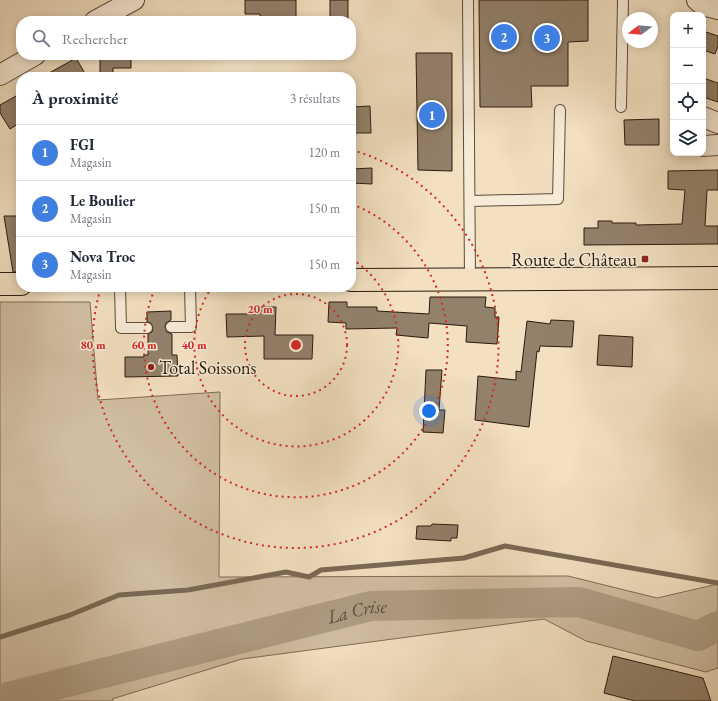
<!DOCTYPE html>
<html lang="fr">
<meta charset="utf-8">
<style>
body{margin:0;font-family:"EB Garamond",serif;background:#f6f6f7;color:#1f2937}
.controls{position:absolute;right:12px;top:12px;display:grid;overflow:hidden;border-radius:8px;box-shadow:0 2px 10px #0003}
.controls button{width:36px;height:36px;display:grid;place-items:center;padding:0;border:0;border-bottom:1px solid #e0e1e3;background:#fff;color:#1f2937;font:20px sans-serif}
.compass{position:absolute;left:622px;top:12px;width:36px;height:36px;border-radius:50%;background:#fff;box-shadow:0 2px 10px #0003;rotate:254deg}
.you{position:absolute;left:429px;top:411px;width:14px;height:14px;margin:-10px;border:3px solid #fff;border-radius:50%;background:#1a73e8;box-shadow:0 0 0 6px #1a73e833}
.badge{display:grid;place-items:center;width:26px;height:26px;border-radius:50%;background:#7c3aed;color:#fff;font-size:13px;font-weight:700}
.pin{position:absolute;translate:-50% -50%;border:2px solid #fff;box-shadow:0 1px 4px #0006}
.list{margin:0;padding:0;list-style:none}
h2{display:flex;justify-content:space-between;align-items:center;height:52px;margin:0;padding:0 16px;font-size:17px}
h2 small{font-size:13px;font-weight:400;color:#747a83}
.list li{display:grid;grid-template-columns:26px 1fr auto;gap:12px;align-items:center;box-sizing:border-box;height:56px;padding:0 16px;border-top:1px solid #e0e1e3}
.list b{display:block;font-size:15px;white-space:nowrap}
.list p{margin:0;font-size:13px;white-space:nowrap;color:#747a83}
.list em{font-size:13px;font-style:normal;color:#747a83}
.icon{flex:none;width:22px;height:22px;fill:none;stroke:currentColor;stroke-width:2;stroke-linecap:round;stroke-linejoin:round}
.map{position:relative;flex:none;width:718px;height:701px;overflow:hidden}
.search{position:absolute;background:#fff;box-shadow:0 2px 10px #0003;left:16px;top:16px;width:340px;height:44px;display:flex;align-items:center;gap:10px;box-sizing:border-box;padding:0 14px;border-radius:16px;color:#747a83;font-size:15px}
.panel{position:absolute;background:#fff;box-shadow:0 2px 10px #0003;left:16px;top:72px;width:340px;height:220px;border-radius:16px}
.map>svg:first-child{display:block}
</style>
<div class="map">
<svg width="718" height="701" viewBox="0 0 718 701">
<rect width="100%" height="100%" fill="#f2e0c1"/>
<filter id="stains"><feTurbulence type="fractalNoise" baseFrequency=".005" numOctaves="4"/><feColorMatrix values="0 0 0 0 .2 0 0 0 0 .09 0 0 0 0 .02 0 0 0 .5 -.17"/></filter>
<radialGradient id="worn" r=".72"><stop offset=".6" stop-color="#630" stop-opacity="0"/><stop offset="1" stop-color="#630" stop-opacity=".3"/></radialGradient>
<path fill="#d0bea2" stroke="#7d6c58" d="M0 302H90L98 400 220 392 219 577 568 576 657 598 718 584V668L706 672 586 641 544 619 242 659 112 699 113 701H0Z"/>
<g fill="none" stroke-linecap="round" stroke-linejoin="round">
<path stroke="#796954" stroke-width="5" d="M0 637 70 615 119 595 188 590 286 572 309 577 321 570 464 558 505 546 718 583"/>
<path stroke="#ae9d84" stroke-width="30" id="s1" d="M0 699 371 606 579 602 698 636 718 626"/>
</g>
<path fill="#92816b" stroke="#2a1a0d" d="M245 0H296V21H261L260 14H245Z
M330 0H348V20L330 21Z
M479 0H588V41L568 42V86H531L532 107H480Z
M703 31 718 36V46L715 54 703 50Z
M416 53H452V171L418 170Z
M100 55H131V68H113V77H100Z
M76 58 87 77H42Z
M703 78 718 83V102L703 97Z
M16 96 21 104V122L10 129 0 113V105Z
M370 106 371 133H352V107Z
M659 119V145H625L624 120Z
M372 168V184L351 183V169Z
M718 170V190H707L705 226H718V244L584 245V228H598V221H612V223H636V225L682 224 685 190 668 189V171Z
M4 216H21V272H13Z
M430 297H486L485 307 495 308V317H499L497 344 466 342 467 326 429 323 428 338 396 335 397 328 346 329V323L328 322 329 302H347V307H377V311L429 314Z
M258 307H276L275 335H313L312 359H264V336L227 337 226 314H257Z
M171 311V320L166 323 165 327 167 332 172 334V355H177L178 376 125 377V357H144V355H148V334L152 332 153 328 151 323 147 322V312Z
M551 320 574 321 572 347 540 346 539 352 537 351 529 427 475 420 478 376 516 380V371L521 372 527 321 550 324Z
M599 335 633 337 632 367 597 365Z
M426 370H442L439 410H445L443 433 423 432Z
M432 524 458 525 457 538H451V541L416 539 417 526H431Z
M613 656 703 678 711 701H635L604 693Z"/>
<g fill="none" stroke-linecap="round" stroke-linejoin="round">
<g stroke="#5c4c3a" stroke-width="12">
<path id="lane" d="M468 0 470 280
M621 107 623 0
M470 201 558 199 560 110
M120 287 121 328H147
M171 327H191L190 287"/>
</g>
<g stroke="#5c4c3a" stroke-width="22">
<path id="street" d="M697 0 703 5 718 9
M95 21 134 0
M0 75 35 55
M703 117 718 123
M703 146 718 145"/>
</g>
<g stroke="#2a1a0d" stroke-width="24">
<path id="primary" d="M351 280 718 278
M0 284H21"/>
</g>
<use href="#lane" stroke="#f7ebd7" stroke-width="10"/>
<use href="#street" stroke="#f7ebd7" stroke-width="20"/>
<use href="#primary" stroke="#f2e0c1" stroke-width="22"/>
</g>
<g fill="none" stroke="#d62828" stroke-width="2" stroke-dasharray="2 4">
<circle cx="296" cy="345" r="51"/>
<path d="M352 259A102 102 0 1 1 212 287"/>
<path d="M352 204A152 152 0 1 1 155 288"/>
<path d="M352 150A203 203 0 1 1 101 287"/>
</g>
<g fill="#8f2418" stroke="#f7ebd7" stroke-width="1.5">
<rect x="641" y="255" width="8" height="8" rx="2"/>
<circle cx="151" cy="367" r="4"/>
</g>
<g text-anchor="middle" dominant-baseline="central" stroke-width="3" stroke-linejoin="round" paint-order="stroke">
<g font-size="18" fill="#2a1a0d" stroke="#f7ebd7" text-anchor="end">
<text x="637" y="259">Route de Château</text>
<text x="159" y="367" text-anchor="start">Total Soissons</text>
</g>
<g font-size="19" font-style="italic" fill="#5f4e3d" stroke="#f7ebd7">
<text stroke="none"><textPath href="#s1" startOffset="368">La Crise</textPath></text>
</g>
</g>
<circle cx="296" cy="345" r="6" fill="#d62828" stroke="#f7ebd7" stroke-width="2"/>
<g font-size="12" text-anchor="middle" font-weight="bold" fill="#d62828" stroke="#f7ebd7" stroke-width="3" stroke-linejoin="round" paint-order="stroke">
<text x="260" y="313">20 m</text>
<text x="93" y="349">80 m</text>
<text x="144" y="349">60 m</text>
<text x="194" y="349">40 m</text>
</g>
<rect width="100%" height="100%" filter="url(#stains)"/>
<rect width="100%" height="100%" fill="url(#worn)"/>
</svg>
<div class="controls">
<button>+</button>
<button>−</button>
<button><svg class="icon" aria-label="locate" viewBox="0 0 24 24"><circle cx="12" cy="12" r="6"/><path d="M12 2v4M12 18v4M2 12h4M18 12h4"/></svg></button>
<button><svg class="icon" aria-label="layers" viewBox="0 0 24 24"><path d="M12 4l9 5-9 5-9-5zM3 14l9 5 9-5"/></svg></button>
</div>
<svg class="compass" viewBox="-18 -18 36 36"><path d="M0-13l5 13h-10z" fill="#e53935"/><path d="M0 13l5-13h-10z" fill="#747a83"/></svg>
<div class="you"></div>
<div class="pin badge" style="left:432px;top:115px;background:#3f7fe0">1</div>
<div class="pin badge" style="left:504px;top:37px;background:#3f7fe0">2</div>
<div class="pin badge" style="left:547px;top:38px;background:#3f7fe0">3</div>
<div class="search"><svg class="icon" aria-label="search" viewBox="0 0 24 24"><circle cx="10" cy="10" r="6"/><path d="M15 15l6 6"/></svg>Rechercher</div>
<section class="panel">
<h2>À proximité<small>3 résultats</small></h2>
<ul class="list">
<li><span class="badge" style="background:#3f7fe0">1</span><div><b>FGI</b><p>Magasin</p></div><em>120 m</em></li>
<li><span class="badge" style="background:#3f7fe0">2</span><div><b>Le Boulier</b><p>Magasin</p></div><em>150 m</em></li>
<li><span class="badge" style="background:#3f7fe0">3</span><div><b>Nova Troc</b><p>Magasin</p></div><em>150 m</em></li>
</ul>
</section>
</div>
